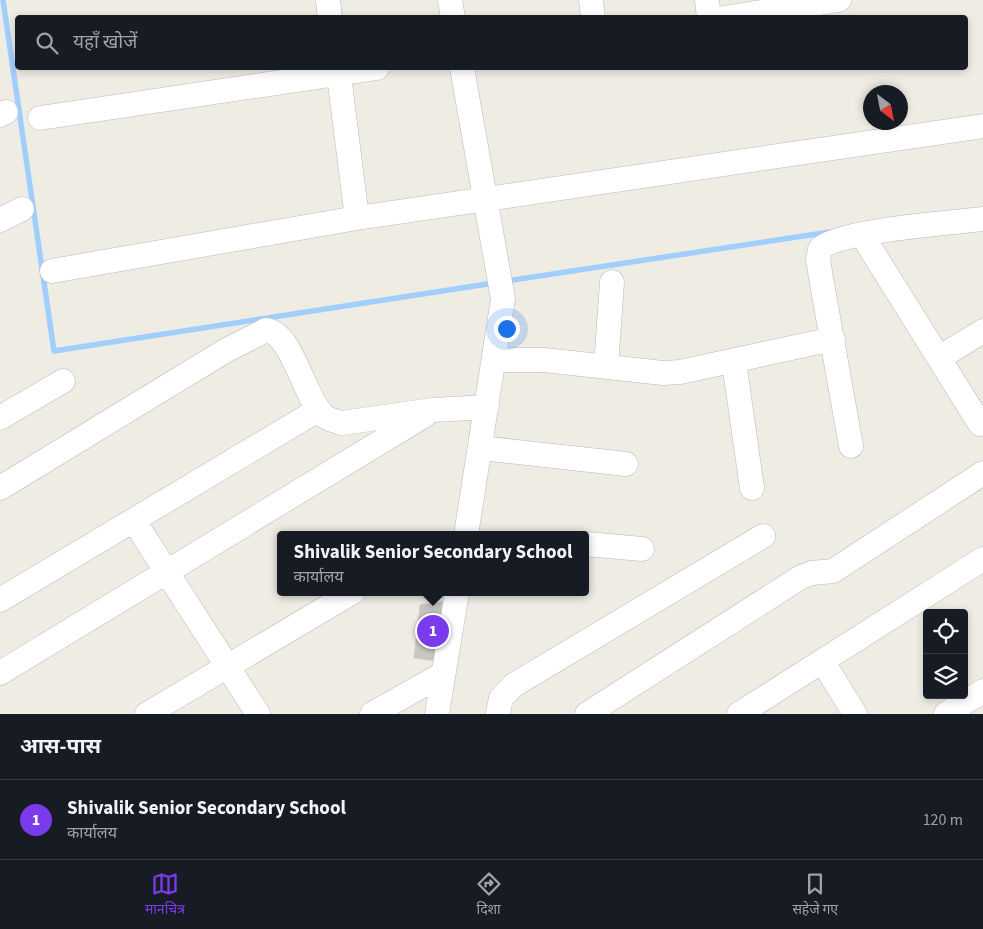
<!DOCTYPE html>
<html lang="hi">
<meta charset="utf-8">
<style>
body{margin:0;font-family:"Source Sans 3","Noto Sans Devanagari",sans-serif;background:#20242c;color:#f1f3f6}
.controls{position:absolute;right:15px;bottom:15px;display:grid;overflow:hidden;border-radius:5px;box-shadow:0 2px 8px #0003}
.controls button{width:45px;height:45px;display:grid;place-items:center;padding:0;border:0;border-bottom:1px solid #363941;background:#171b24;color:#f1f3f6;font:25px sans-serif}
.compass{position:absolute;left:863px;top:85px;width:45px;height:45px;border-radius:50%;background:#171b24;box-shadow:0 2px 8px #0003;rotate:148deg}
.you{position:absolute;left:506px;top:328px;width:18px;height:18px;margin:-12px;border:4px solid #fff;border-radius:50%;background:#1a73e8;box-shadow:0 0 0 8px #1a73e833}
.badge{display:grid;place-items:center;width:32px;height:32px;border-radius:50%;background:#7c3aed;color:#fff;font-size:16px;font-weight:700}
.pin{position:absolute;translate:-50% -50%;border:2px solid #fff;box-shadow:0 1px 5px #0006}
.popup{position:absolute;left:277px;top:531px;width:312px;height:65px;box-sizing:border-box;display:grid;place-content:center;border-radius:5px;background:#171b24;filter:drop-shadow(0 1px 4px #0005);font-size:16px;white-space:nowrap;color:#9ea1a6}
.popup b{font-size:19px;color:#f1f3f6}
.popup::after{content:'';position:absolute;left:50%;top:100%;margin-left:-10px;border:10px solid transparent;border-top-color:#171b24}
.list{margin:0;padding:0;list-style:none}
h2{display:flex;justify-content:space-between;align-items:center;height:65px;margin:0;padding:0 20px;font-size:21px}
h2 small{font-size:16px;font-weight:400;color:#9ea1a6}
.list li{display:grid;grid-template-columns:32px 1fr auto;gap:15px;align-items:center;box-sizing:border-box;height:80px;padding:0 20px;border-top:1px solid #363941}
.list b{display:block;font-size:19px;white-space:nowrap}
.list p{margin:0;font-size:16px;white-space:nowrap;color:#9ea1a6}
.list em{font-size:16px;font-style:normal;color:#9ea1a6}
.icon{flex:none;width:28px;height:28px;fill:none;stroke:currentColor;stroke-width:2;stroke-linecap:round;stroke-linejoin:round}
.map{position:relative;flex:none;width:983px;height:714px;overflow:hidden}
.search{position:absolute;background:#171b24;box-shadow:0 2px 8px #0003;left:15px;right:15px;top:15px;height:55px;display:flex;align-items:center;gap:12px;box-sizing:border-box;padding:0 18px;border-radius:5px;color:#9ea1a6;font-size:19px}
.sheet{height:145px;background:#171b24}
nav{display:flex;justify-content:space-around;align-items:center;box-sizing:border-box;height:70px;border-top:1px solid #363941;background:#171b24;font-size:14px;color:#9ea1a6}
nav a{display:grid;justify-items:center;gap:2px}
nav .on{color:#7c3aed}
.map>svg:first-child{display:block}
</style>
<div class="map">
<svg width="983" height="714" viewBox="0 0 983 714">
<rect width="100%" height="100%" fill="#eeece3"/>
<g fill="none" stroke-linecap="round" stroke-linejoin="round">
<path stroke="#a2cefe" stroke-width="5.5" d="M3 0 54 351 494 283
M506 281 830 232"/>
</g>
<path fill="#c8c6c0" stroke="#d2cec1" d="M451 600 444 662 414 658 420 605Z"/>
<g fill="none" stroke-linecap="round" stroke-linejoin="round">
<g stroke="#b8babf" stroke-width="25">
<path id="minor" d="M328 0 330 18
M450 0 453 18
M591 0 593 18
M707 0 709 18
M724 18 839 0
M338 68 357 218
M462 68 503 299 466 535
M0 115 6 112
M40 118 377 68
M0 220 22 209
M862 235 980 424
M52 271 357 218 983 126
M939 358 983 331
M495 360H544L663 373 680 372 833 339
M734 362 752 488
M606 366 612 282
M0 418 63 381
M851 446 821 278 818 259 820 249C838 230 952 223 983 219
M481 448 626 464
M0 488 225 351 266 330C293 333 304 399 324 416 329 420 336 421 342 423L433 410 487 407
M134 521 258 714
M586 544 642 549
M0 600 318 410
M823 662 855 714
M0 673 425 415
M147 714 353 592
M372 714 443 674
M437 714 457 592
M498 714 501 698 514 685 763 536
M587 714 801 577 812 573 833 571 983 473
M739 714 983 559
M946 714 983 691"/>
</g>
<use href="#minor" stroke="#fff" stroke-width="24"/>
</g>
</svg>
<div class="controls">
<button><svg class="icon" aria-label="locate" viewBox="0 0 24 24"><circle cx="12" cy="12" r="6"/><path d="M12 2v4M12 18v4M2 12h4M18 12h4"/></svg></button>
<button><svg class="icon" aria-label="layers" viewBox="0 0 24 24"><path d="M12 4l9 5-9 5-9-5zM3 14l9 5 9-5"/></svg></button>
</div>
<svg class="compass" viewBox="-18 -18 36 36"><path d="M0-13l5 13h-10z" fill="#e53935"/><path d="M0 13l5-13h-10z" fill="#9ea1a6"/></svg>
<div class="you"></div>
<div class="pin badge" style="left:433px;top:631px">1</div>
<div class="popup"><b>Shivalik Senior Secondary School</b>कार्यालय</div>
<div class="search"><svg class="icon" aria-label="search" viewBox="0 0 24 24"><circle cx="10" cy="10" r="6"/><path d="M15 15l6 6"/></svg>यहाँ खोजें</div>
</div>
<section class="sheet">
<h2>आस-पास<small></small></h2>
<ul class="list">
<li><span class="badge">1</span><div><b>Shivalik Senior Secondary School</b><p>कार्यालय</p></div><em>120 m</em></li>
</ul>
</section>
<nav>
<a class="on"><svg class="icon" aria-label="map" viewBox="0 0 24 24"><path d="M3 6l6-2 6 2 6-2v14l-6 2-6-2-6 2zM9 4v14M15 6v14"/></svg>मानचित्र</a>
<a><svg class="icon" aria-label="directions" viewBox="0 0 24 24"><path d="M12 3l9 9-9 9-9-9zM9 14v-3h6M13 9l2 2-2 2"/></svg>दिशा</a>
<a><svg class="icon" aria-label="saved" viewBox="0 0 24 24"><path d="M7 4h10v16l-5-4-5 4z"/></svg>सहेजे गए</a>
</nav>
